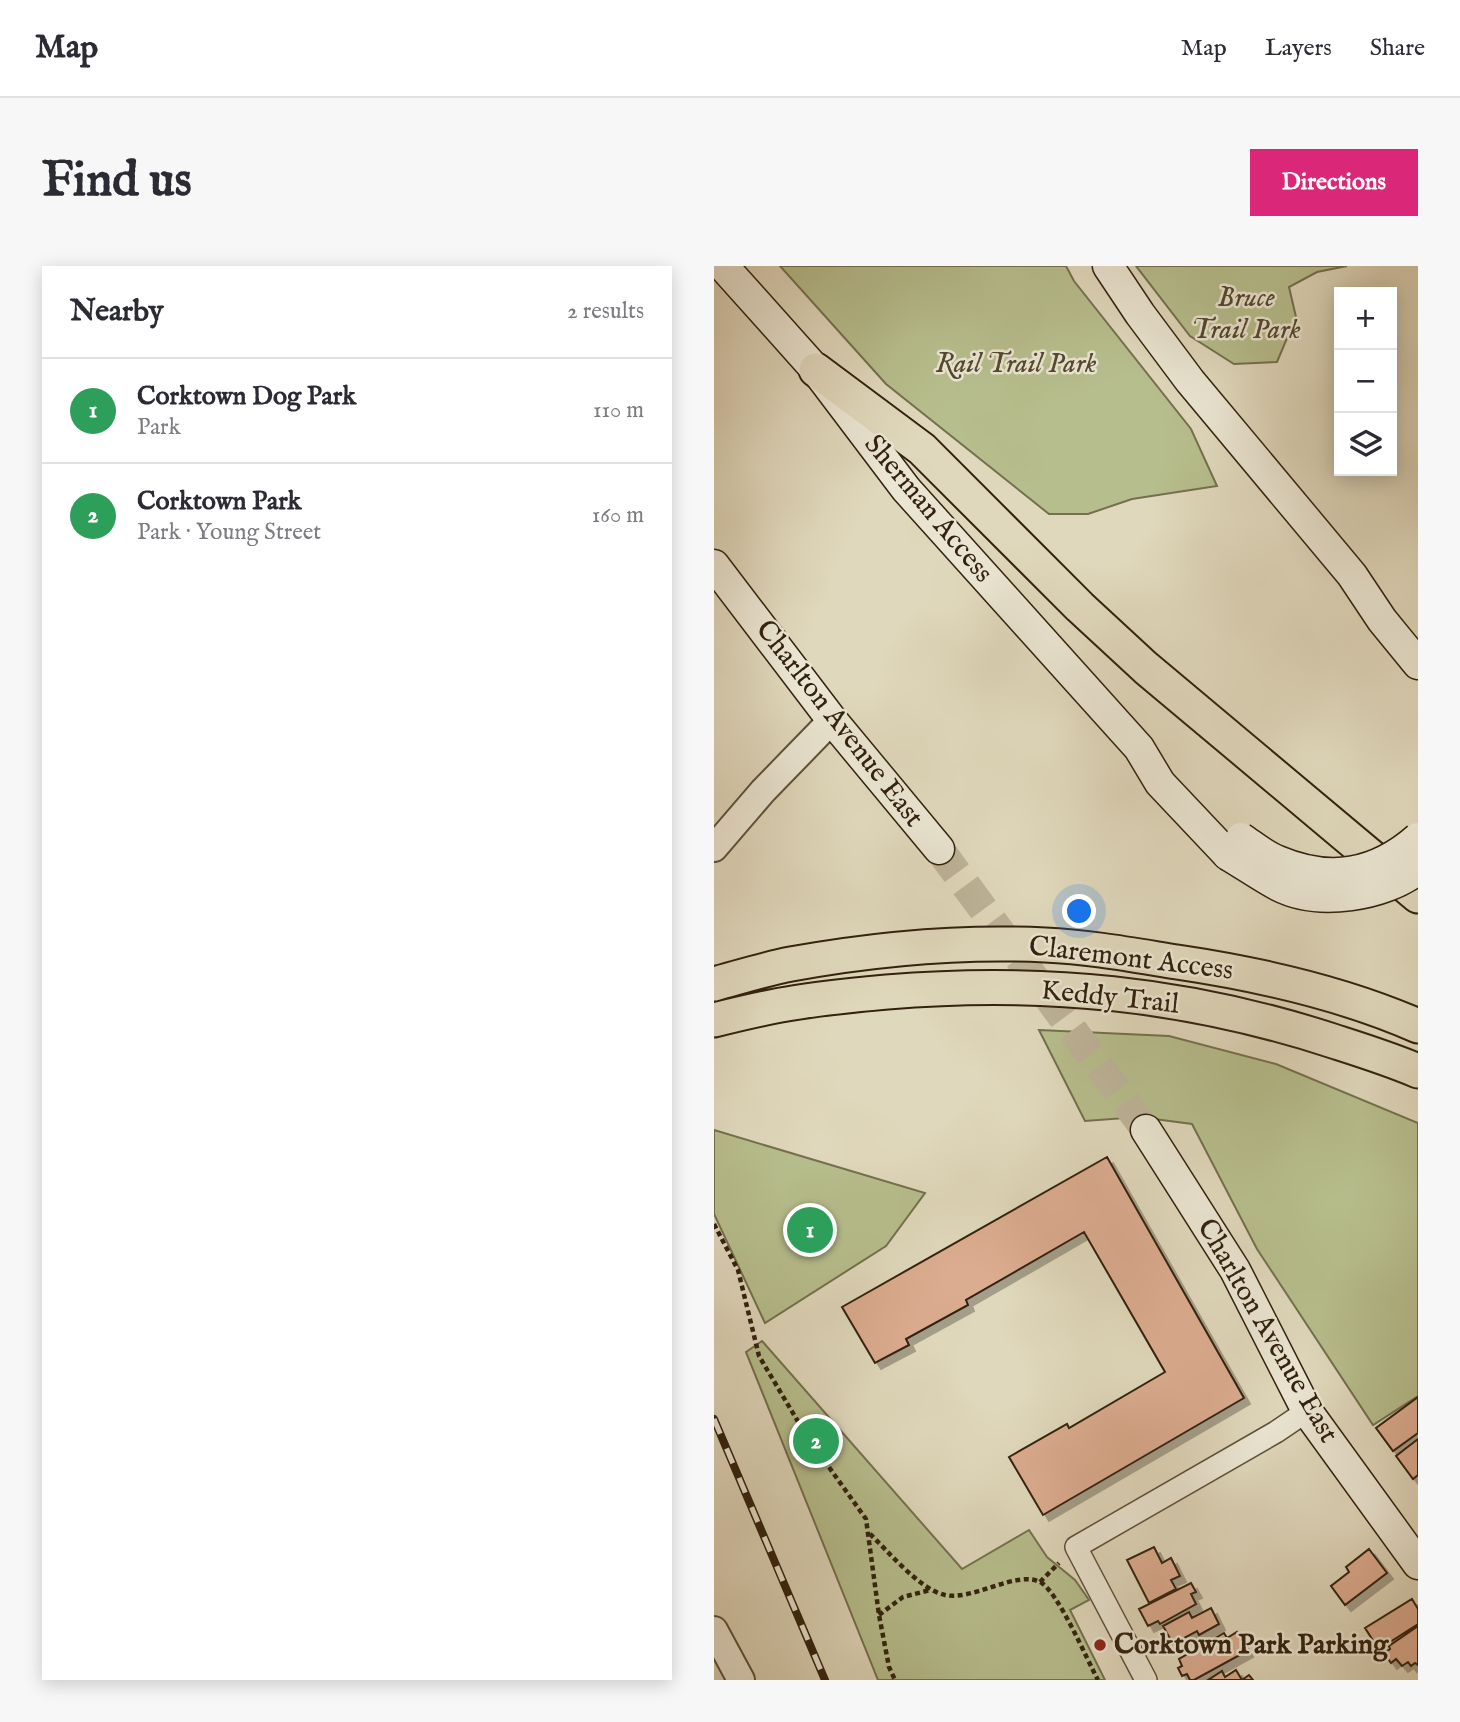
<!DOCTYPE html>
<meta charset="utf-8">
<style>
body{margin:0;font-family:"IM FELL English",serif;background:#f7f7f7;color:#2b2b33}
.controls{position:absolute;right:21px;top:21px;display:grid;overflow:hidden;border-radius:0px;box-shadow:0 4px 18px #0003}
.controls button{width:63px;height:63px;display:grid;place-items:center;padding:0;border:0;border-bottom:2px solid #e1e1e2;background:#fff;color:#2b2b33;font:35px sans-serif}
.you{position:absolute;left:366px;top:646px;width:24px;height:24px;margin:-18px;border:5px solid #fff;border-radius:50%;background:#1a73e8;box-shadow:0 0 0 10px #1a73e833}
.badge{display:grid;place-items:center;width:46px;height:46px;border-radius:50%;background:#db2777;color:#fff;font-size:23px;font-weight:700}
.pin{position:absolute;translate:-50% -50%;border:4px solid #fff;box-shadow:0 2px 7px #0006}
.list{margin:0;padding:0;list-style:none}
h2{display:flex;justify-content:space-between;align-items:center;height:91px;margin:0;padding:0 28px;font-size:30px}
h2 small{font-size:23px;font-weight:400;color:#7c7c81}
.list li{display:grid;grid-template-columns:46px 1fr auto;gap:21px;align-items:center;box-sizing:border-box;height:105px;padding:0 28px;border-top:2px solid #e1e1e2}
.list b{display:block;font-size:26px;white-space:nowrap}
.list p{margin:0;font-size:23px;white-space:nowrap;color:#7c7c81}
.list em{font-size:23px;font-style:normal;color:#7c7c81}
.icon{flex:none;width:38px;height:38px;fill:none;stroke:currentColor;stroke-width:2;stroke-linecap:round;stroke-linejoin:round}
.map{position:relative;flex:none;width:704px;height:1414px;overflow:hidden;border-radius:0px}
header{display:flex;align-items:center;gap:42px;box-sizing:border-box;height:98px;padding:0 35px;background:#fff;border-bottom:2px solid #e1e1e2}
header strong{font-size:33px}
nav{display:flex;gap:38px;margin-inline-start:auto;font-size:24px}
.intro{display:flex;align-items:center;justify-content:space-between;box-sizing:border-box;height:168px;padding:0 42px}
h1{margin:0;font-size:49px}
.button{padding:18px 32px;border-radius:0px;background:#db2777;color:#fff;font-size:24px;font-weight:700}
main{display:flex;gap:42px;padding:0 42px}
aside{flex:1;background:#fff;border-radius:0px;box-shadow:0 4px 18px #0003}
.map>svg:first-child{display:block}
</style>
<header>
<strong>Map</strong>
<nav><a>Map</a><a>Layers</a><a>Share</a></nav>
</header>
<div class="intro"><h1>Find us</h1><a class="button">Directions</a></div>
<main>
<aside>
<h2>Nearby<small>2 results</small></h2>
<ul class="list">
<li><span class="badge" style="background:#2e9e5b">1</span><div><b>Corktown Dog Park</b><p>Park</p></div><em>110 m</em></li>
<li><span class="badge" style="background:#2e9e5b">2</span><div><b>Corktown Park</b><p>Park · Young Street</p></div><em>160 m</em></li>
</ul>
</aside>
<div class="map">
<svg width="704" height="1414" viewBox="0 0 704 1414">
<defs>
<filter id="shadow"><feDropShadow dx="6" dy="6" stdDeviation="0" flood-color="#0004"/></filter>
</defs>
<rect width="100%" height="100%" fill="#e0d8bc"/>
<filter id="stains"><feTurbulence type="fractalNoise" baseFrequency=".00286" numOctaves="4"/><feColorMatrix values="0 0 0 0 .2 0 0 0 0 .09 0 0 0 0 .02 0 0 0 .5 -.17"/></filter>
<radialGradient id="worn" r=".72"><stop offset=".6" stop-color="#630" stop-opacity="0"/><stop offset="1" stop-color="#630" stop-opacity=".3"/></radialGradient>
<path fill="#b7be8d" stroke="#74704e" stroke-width="2" d="M66 0H352L360 15 477 163 503 220 418 233 374 248H335L172 118Z
M422 0H633L603 6 575 21 582 51 563 96 520 98 476 70Z
M325 764 455 770 562 798 704 857V1130L659 1159 543 983 478 858 425 851 371 855Z
M0 864 211 927 172 980 51 1057 0 948Z
M48 1075 248 1303 315 1264 333 1291 361 1314 375 1334 356 1344 391 1414H164L32 1086Z"/>
<path fill="#dcac90" stroke="#31210e" stroke-width="2" filter="url(#shadow)" d="M393 891 530 1132 329 1249 295 1191 353 1158 355 1162 451 1106 370 966 252 1034 254 1039 192 1073 195 1079 161 1097 128 1041Z
M704 1131V1167L679 1185 662 1162Z
M704 1173V1209L699 1213 682 1190Z
M440 1281 448 1297 457 1292 466 1310 457 1314 462 1323 435 1337 413 1294Z
M655 1283 673 1307 631 1339 617 1320 635 1306 632 1301Z
M477 1317 482 1326 477 1328 482 1338 446 1358 444 1355 434 1360 425 1343Z
M698 1333 704 1343V1358L676 1376 672 1372 662 1379 651 1362Z
M497 1342 505 1358 485 1369 483 1365 459 1378 449 1360 475 1346 478 1352Z
M704 1360V1399L701 1397 697 1400 694 1396 688 1400 682 1393 677 1397 670 1387 676 1383 675 1380Z
M523 1366 533 1385 480 1414H476L473 1408 468 1410 464 1402 468 1400 465 1393 510 1367 513 1372Z
M522 1404 528 1414 535 1409 539 1414H494L508 1405 511 1411Z"/>
<g fill="none" stroke-linecap="round" stroke-linejoin="round">
<path stroke="#bdb399" stroke-width="30" stroke-dasharray="30 15" stroke-linecap="butt" d="M225 583 432 864"/>
<g stroke="#5d4f3a" stroke-width="24">
<path id="minor" d="M432 1414 362 1281 562 1166 593 1145"/>
</g>
<g stroke="#5d4f3a" stroke-width="30">
<path id="tertiary" d="M0 582 49 525 118 454
M0 1364 27 1414"/>
</g>
<g stroke="#31210e" stroke-width="33">
<path id="secondary" d="M9 0 102 104 192 223 425 482 446 517 514 589
M394 0 426 48 476 115 638 309 668 354 704 398
M0 299 118 454 225 583
M432 864 521 1004 593 1145 704 1298"/>
</g>
<g stroke="#31210e" stroke-width="37">
<path id="primary" d="M102 104 208 183 366 341 432 402 704 630
M0 718C26 711 51 703 77 698 160 683 247 675 331 679 376 681 419 689 463 696 544 708 629 727 704 760
M0 754C24 748 48 742 73 738 106 732 140 729 173 726 327 713 472 727 619 775 647 784 676 793 704 805"/>
</g>
<path stroke="#31210e" stroke-width="4.5" stroke-dasharray="5 3.5" stroke-linecap="butt" d="M0 958 24 1004 45 1090 92 1169 152 1253 165 1349 175 1401 181 1414
M156 1268C174 1285 206 1324 231 1329 259 1335 302 1304 326 1316 344 1325 373 1394 384 1414
M326 1316 345 1297
M165 1349 189 1331 216 1324"/>
<use href="#minor" stroke="#ebe6d3" stroke-width="21"/>
<use href="#tertiary" stroke="#ebe6d3" stroke-width="26"/>
<use href="#secondary" stroke="#ebe6d3" stroke-width="30"/>
<use href="#primary" stroke="#e0d8bc" stroke-width="33"/>
<g stroke="#31210e" stroke-width="8">
<path id="rail" d="M0 1153 111 1414"/>
</g>
<use href="#rail" stroke="#ebe6d3" stroke-width="5" stroke-dasharray="16" stroke-linecap="butt"/>
<g stroke="#31210e" stroke-width="33" stroke-linecap="butt">
<path id="secondary-bridge" d="M527 572C539 580 551 590 564 595 616 617 662 609 704 572
M514 589C531 599 548 611 565 620 604 640 671 630 704 603"/>
</g>
<use href="#secondary-bridge" stroke="#ebe6d3" stroke-width="30"/>
</g>
<circle fill="#8f2418" stroke="#ebe6d3" stroke-width="2.5" cx="386" cy="1379" r="7"/>
<g text-anchor="middle" dominant-baseline="central" stroke-width="5" stroke-linejoin="round" paint-order="stroke">
<g font-size="28" font-style="italic" fill="#52482e" stroke="#ebe6d3">
<text x="532" y="32">Bruce<tspan x="532" dy="32">Trail Park</tspan></text>
<text x="302" y="98">Rail Trail Park</text>
</g>
<g font-size="28" fill="#31210e" stroke="#ebe6d3">
<text transform="translate(214 243) rotate(50)">Sherman Access</text>
<text transform="translate(125 458) rotate(52)">Charlton Avenue East</text>
<text transform="translate(417 693) rotate(7)">Claremont Access</text>
<text transform="translate(396 732) rotate(6)">Keddy Trail</text>
<text transform="translate(553 1065) rotate(60)">Charlton Avenue East</text>
</g>
<g font-size="28" font-weight="bold" fill="#31210e" stroke="#ebe6d3" text-anchor="start">
<text x="400" y="1379">Corktown Park Parking</text>
</g>
</g>
<rect width="100%" height="100%" filter="url(#stains)"/>
<rect width="100%" height="100%" fill="url(#worn)"/>
</svg>
<div class="controls">
<button>+</button>
<button>−</button>
<button><svg class="icon" aria-label="layers" viewBox="0 0 24 24"><path d="M12 4l9 5-9 5-9-5zM3 14l9 5 9-5"/></svg></button>
</div>
<div class="you"></div>
<div class="pin badge" style="left:96px;top:964px;background:#2e9e5b">1</div>
<div class="pin badge" style="left:102px;top:1175px;background:#2e9e5b">2</div>
</div>
</main>
